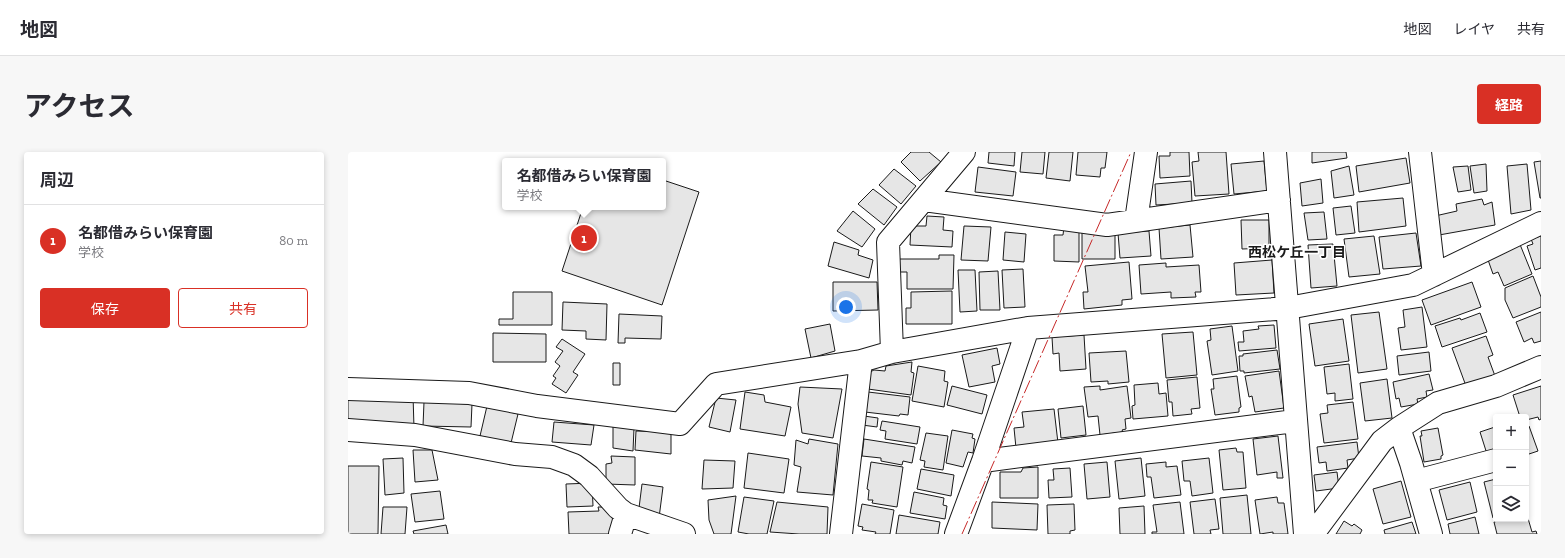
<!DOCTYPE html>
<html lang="ja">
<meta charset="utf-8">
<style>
body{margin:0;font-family:"Zilla Slab","Noto Sans JP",serif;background:#f7f7f7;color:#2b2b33}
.controls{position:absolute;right:12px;bottom:12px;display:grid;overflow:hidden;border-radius:4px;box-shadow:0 2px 6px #0003}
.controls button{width:36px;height:36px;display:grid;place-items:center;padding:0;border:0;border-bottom:1px solid #e1e1e2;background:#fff;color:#2b2b33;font:20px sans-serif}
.you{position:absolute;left:498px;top:155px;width:14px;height:14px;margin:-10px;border:3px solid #fff;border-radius:50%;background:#1a73e8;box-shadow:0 0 0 6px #1a73e833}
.badge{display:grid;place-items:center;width:26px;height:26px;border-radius:50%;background:#d93025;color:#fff;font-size:13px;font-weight:700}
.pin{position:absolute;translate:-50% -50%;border:2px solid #fff;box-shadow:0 1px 4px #0006}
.popup{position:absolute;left:154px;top:6px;width:164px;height:52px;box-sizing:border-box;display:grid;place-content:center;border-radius:4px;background:#fff;filter:drop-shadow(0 1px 3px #0005);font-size:13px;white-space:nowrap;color:#7c7c81}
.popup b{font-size:15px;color:#2b2b33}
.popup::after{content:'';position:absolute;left:50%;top:100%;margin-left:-8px;border:8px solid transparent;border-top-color:#fff}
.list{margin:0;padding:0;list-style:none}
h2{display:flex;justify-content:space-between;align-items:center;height:52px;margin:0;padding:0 16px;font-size:17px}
h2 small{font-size:13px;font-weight:400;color:#7c7c81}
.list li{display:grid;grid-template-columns:26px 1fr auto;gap:12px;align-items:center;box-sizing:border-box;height:72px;padding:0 16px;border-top:1px solid #e1e1e2}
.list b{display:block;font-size:15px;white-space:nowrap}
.list p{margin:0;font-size:13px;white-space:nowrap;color:#7c7c81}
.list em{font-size:13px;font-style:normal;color:#7c7c81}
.actions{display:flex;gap:8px;padding:12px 16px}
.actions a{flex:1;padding:9px 0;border:1px solid #d93025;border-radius:4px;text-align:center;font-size:14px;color:#d93025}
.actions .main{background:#d93025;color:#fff}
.icon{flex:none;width:22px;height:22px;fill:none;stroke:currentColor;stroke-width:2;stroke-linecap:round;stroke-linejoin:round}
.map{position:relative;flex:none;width:1193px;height:382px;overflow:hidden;border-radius:4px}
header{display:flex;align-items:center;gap:24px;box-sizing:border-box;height:56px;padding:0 20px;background:#fff;border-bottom:1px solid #e1e1e2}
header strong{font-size:19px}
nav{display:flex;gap:22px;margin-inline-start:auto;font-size:14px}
.intro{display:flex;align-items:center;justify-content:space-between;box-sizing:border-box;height:96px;padding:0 24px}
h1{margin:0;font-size:28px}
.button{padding:10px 18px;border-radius:4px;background:#d93025;color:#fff;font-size:14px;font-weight:700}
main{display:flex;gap:24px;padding:0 24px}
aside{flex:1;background:#fff;border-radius:4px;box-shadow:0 2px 6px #0003}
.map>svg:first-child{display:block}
</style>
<header>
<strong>地図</strong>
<nav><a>地図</a><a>レイヤ</a><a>共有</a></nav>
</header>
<div class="intro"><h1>アクセス</h1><a class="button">経路</a></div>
<main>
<aside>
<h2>周辺<small></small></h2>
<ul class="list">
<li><span class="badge">1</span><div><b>名都借みらい保育園</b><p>学校</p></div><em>80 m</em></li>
</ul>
<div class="actions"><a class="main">保存</a><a>共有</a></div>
</aside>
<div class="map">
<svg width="1193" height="382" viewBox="0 0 1193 382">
<rect width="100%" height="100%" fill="#fff"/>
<path fill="#e6e6e6" stroke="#1a1a1a" d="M563 0H581L593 10 572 29 553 10Z
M641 0H667L666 14 640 11Z
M674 0H697L695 22 672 20Z
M701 0H725L722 29 698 26Z
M730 0H759L757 16H753L752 25 728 23Z
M822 0H841L842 24 812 26 811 4H822Z
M850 0H878L881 42 847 44 844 10 851 9Z
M964 0H998L999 6 964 11Z
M1058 6 1062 31 1011 40 1008 14Z
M916 9 919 39 886 42 883 12Z
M1193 9V46H1192L1186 10Z
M1138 12 1139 39 1126 41 1122 14Z
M1179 12 1183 58 1163 62 1159 14Z
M1001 14 1006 43 986 46 983 19Z
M1120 14 1123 38 1110 40 1105 15Z
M630 15 668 20 665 44 627 40Z
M546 17 568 34 553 52 531 33Z
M973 27 975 51 954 54 952 31Z
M315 28 351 40 314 153 214 119 235 55H315Z
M843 29 844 51 808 53 807 32Z
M525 37 549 55 536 73 510 52Z
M1055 46 1058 74 1011 80 1009 50Z
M1134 47 1136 53 1144 50 1147 73 1091 83 1087 64 1109 59 1108 52Z
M1003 54 1007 81 988 83 985 56Z
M505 59 527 77 514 95 489 79Z
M976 60 979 87 960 88 956 61Z
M579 64 596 65 595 78 605 79 604 95 562 93 563 74H578Z
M893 68H921V96L894 97Z
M842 73 845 105 813 107 811 76Z
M616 74 643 75 640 109 613 108Z
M716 75 731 76V110L706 109V83H715Z
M801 79 803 104 772 106 770 81Z
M657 80 678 82 676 110 655 108Z
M734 80 767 81V107H734Z
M1068 81 1073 114 1035 117 1031 85Z
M1026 84 1032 122 1001 125 996 87Z
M1193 84V116L1187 118 1179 94 1185 92 1183 87Z
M486 90 511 98 510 103 525 108 521 126 480 114Z
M1171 90 1184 122 1156 134 1150 120 1145 122 1139 105Z
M985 92 989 134 963 136 960 93Z
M591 103H606L605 137H559V120H549V107H591Z
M924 108 926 141 888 143 886 111Z
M781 110 784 147 774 148V153L736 157 735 140H740L737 114Z
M818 111V115L851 113 853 140H847L848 145 823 146V140L793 142 791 113Z
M675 117 677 155 656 156 654 118Z
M610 118H627L629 159 612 160Z
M650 119 652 158H632L631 120Z
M1185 124 1193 145V155L1165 166 1157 148V136Z
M485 130H529L530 158 485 159Z
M1124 130 1133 155 1083 173 1074 148Z
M604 139V172H558V156H563V140Z
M165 140H204V173H151V167H165Z
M215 150 259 152 258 188 238 187V179L214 178Z
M1074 155 1079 195 1053 198 1050 176 1057 175 1055 158Z
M1031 160 1039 217 1010 221 1003 163Z
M1193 160V189L1186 191 1184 186 1176 190 1168 170Z
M1132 161 1139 180 1094 195 1087 174 1112 166 1113 168Z
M271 162 314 164 313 187 277 186V191H270Z
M995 167 1001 209 967 214 961 172Z
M482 172 487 199 463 206 457 177Z
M926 173 928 196 891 199 890 190H896L895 179 911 177 910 174Z
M884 174 890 219 864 223 859 189 863 188 862 177Z
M845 180 849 223 818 226 814 182Z
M145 181 198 182V210H145Z
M736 183 738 217 712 219 711 201 705 202 704 185Z
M1138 184 1145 203 1140 205 1147 224 1118 234 1104 196Z
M214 187 237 202 225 220 230 223 218 241 204 232 208 226 205 224 212 214 207 210 215 199 208 195Z
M649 196 652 212 644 214 647 230 621 235 614 203Z
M929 198 932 217 896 221V219H892L891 204H895V202Z
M778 199 781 230 760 232V229L743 230 741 201Z
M1081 200 1083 219 1051 223 1049 204Z
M564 210 563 220 566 221 563 243 520 237 522 220 526 218 537 219 538 214Z
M265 211H272V233H265Z
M1001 212 1005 247 987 249V241L979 242 976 215Z
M570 214 597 219 596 229 600 230 596 255 564 249Z
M931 219 936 256 907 260 904 244 901 245 897 224Z
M1081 222 1085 238 1078 239 1079 245 1069 247 1070 252 1053 255 1051 246 1048 247 1045 230Z
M889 224 893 255 891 256V260L867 263 863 237H866L865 227Z
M849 225 852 256 843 257 844 262 825 264 824 250H821L819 228Z
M1039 227 1044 266 1017 269 1012 231Z
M810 231 811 242 818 241 820 264 785 267 784 254 787 253 786 233Z
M604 234 639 243 634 262 599 253Z
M752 234V238L779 234 783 266 777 267 778 277 774 278 775 280 752 283 750 264 740 265 736 235Z
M1193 234V267L1191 268 1190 265 1178 268V265H1172L1165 243Z
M452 235 494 237 485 286 454 281 450 252Z
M397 240 416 243 417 250 443 255 437 284 392 277Z
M520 240 562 245 560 263 552 262 551 264 517 260Z
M65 243 66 276 0 273V246Z
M368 246 388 248 382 280 361 275Z
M76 250 124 252 123 275 75 274Z
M1005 250 1010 287 976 291 972 262 980 261 979 253Z
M139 254 170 262 163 291 132 284Z
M735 254 738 283 713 286 710 257Z
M706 257 710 291 668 296 666 276 676 275 674 260Z
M516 264 530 266 529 275 514 273Z
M534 269 572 275 569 292 537 287 538 279 532 278Z
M206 270 246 273 243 293 204 290Z
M265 274 286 276 285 299 265 296Z
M1181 274 1190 299 1178 303V275Z
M1147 275 1148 299 1139 302 1132 280Z
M1090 276 1095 303 1093 304V307L1076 310 1072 284H1074L1073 279Z
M604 278 625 282 624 286 627 287 625 301 620 300 615 315 598 311Z
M288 279 323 280V302L287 298Z
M578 281 600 284 595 318 576 315 577 309 572 308Z
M930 284 935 326H929V320L909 323 905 287Z
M461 287 490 292 485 343 449 340 453 315 446 313 448 288 460 292Z
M516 287 567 295 564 311 555 309 554 313 533 309V306L514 304Z
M1009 290 1011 306 999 308 1000 316 979 319 978 310 971 311 969 295Z
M888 296 889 300H895L898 336 875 338 871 298Z
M65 298H84L90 328 67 330Z
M400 301 441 307 436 341 396 336Z
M263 304 287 305V333L258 332V312L264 311Z
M55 306 56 341 37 343 35 307Z
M793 306 797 344 771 347 767 309Z
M861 306 865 341 844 344 842 329H836L834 309Z
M356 308 387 309 385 336 354 337Z
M523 310 555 315 549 355 524 351 525 348H520L521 338 519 337Z
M759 310 762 345 739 347 736 312Z
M818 310V315L829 314 833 343 806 346 803 325H799L798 312Z
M0 314H31L30 382H0Z
M690 315V346H652V320H673L675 316Z
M722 316 724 345 701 346 700 328H706L705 317Z
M573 317 606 323 603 344 569 337Z
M989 320 991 336 968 339 966 323Z
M1148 327V365L1145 366 1136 330Z
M1053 329 1063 365 1035 372 1025 337Z
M1122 330 1129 360 1099 368 1091 338Z
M244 331 245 354 219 355 218 332Z
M294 332 315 335 311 366 290 364Z
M92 339 96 367 67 370 63 342Z
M566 340 596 346 595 353 599 354 597 367 562 361Z
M899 343 903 382H875L872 346Z
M388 344 383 382H366L361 368 360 348Z
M396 345 426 349 419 382H401L390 380Z
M929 345 930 351H936L940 382H925V380L912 382 907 348Z
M867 347 871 377 862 378 863 382H846L842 350Z
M429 350 480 355 479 382H451L422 380Z
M644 350 690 352 689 378 644 376Z
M832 350 836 382H804V380H809L805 353Z
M514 352 546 358 542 382H527L528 380 514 378 515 375 510 374Z
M726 352 727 378 722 379V382H700L699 353Z
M796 354 797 382H772L771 356Z
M35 355H59L57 382H33Z
M250 355H264L265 382H221L220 360 251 359Z
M551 363 592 370 590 382H548Z
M1178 363H1179L1184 380 1188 379 1189 382H1149L1146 370 1160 367H1178Z
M1127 365 1131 382H1102L1100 372Z
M996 369 1004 374 1006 372 1014 378 1012 382H988Z
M1064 370 1068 382H1037L1036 378Z
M98 373 100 382H66L65 379Z"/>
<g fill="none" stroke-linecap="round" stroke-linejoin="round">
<g stroke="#1a1a1a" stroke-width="24">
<path id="minor" d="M927 0 957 382
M1072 0 1086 123
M576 48 759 73 931 48
M788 69 798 0
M544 200 540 90 616 0
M0 237 121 241 189 254 332 272 368 232 513 209 544 200 680 176 940 156 1065 133 1193 71
M1051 276 1063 311 1083 382
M0 278 67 283 167 302 204 305 226 313 241 324 270 356 278 362 336 382
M635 309 947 269
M1068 329 1148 308
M272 382 278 362
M493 382 513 209
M608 382 635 309 680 176
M965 382 1034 289 1051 276 1090 251 1148 234 1193 215"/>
</g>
<use href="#minor" stroke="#fff" stroke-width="22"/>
<path stroke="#c62828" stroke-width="1" stroke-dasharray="14 3 2 3" stroke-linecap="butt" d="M614 382 783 0"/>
</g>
<g text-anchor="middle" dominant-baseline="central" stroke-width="3" stroke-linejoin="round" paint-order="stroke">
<g font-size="14" font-weight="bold" fill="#1a1a1a" stroke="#fff">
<text x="949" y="100">西松ケ丘一丁目</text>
</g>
</g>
</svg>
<div class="controls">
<button>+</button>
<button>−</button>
<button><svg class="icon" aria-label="layers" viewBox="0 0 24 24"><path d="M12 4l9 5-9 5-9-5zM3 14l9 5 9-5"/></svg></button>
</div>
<div class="you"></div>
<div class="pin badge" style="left:236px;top:86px">1</div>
<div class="popup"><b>名都借みらい保育園</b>学校</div>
</div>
</main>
